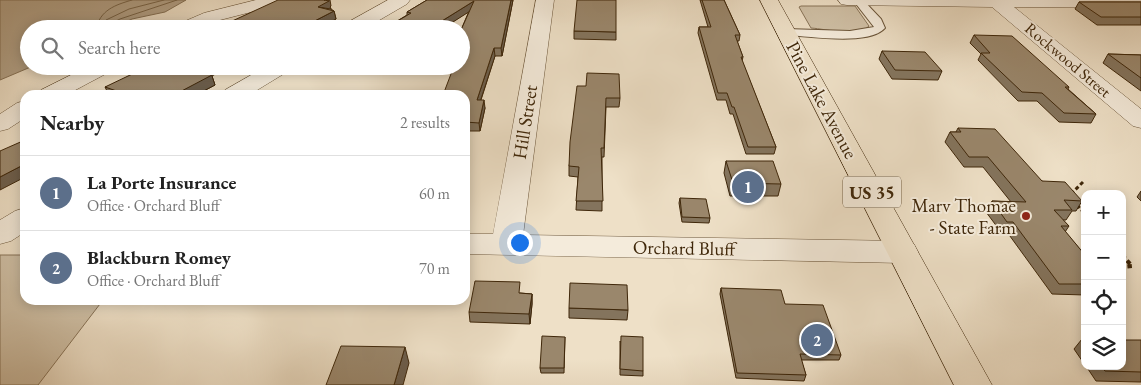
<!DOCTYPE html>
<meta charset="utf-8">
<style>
body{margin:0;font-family:"EB Garamond",serif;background:#f2f2f2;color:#222}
.controls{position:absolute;right:15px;bottom:15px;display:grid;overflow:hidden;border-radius:10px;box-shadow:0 2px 12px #0003}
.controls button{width:45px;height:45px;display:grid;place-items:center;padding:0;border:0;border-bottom:1px solid #e0e0e0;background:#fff;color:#222;font:25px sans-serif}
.you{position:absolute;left:519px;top:242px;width:18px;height:18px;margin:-12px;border:4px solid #fff;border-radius:50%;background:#1a73e8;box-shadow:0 0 0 8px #1a73e833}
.badge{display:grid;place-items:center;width:32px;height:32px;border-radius:50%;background:#2563eb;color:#fff;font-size:16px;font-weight:700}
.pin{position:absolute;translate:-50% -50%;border:2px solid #fff;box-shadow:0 1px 5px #0006}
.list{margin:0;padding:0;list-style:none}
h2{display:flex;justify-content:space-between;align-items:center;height:65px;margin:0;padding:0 20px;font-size:21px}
h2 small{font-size:16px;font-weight:400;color:#767676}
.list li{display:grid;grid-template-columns:32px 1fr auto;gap:15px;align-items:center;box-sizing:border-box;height:75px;padding:0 20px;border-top:1px solid #e0e0e0}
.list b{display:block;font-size:19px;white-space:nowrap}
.list p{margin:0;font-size:16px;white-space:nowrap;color:#767676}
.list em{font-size:16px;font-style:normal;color:#767676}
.icon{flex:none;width:28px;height:28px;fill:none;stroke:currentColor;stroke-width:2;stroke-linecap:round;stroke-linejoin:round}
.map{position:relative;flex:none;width:1141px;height:385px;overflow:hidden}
.search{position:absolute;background:#fff;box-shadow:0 2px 12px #0003;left:20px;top:20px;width:450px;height:55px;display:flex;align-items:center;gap:12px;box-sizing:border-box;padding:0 18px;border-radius:28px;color:#767676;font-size:19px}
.panel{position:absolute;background:#fff;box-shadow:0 2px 12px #0003;left:20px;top:90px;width:450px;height:215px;border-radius:15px}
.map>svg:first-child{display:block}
</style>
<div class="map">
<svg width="1141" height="385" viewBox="0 0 1141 385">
<rect width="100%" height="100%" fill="#eee0c7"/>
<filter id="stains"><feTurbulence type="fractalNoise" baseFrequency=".004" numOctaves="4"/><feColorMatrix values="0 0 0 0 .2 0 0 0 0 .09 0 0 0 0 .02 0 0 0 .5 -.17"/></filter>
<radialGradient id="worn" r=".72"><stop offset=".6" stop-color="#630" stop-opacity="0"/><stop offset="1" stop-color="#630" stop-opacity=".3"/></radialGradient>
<path fill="#d0c1a7" stroke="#887458" d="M801 6H855L869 26C857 38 827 29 811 28L799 7Z
M0 255H25V300H103L38 385H0Z"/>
<path fill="#b2a187" stroke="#847055" d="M0 0H186L165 12 132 19 111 29H29V66H33L0 80Z"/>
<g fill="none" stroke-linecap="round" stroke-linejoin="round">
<path stroke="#786448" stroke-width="1" d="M96 29C100 10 115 5 132 0
M104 29 106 20 129 9 164 0
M110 29 112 23 120 19 177 0"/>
<g stroke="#6b5539" stroke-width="2">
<path id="lane" d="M853 0H863L881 19 885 28C869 46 809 36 786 35L781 32 786 29 850 31 874 27Z"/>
</g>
<g stroke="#6b5539" stroke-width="1">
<path id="street" d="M256 0H286L283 4 216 21 199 29H174L176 25 204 13Z
M388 0H410L407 4 364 29H341L343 25Z
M536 0H554L523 235 903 241 914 244 918 252 914 260 903 263 465 254V234H493Z
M838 0H1141V8L1014 7 1141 109V128L1133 126 992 7 847 5 841 4Z
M89 66H116L113 70 66 95H38L41 90Z
M267 66H293L290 70 249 95H222L225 90Z
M25 101V118L8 129 0 131V114L17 103Z
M25 208V232L11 241 0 244V220L15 211Z"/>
</g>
<g stroke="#3f270a" stroke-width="1">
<path id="primary" d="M760 0H778L992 385H954Z"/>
</g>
<path stroke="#3f270a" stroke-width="3" stroke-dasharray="4 2.5" stroke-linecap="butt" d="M1071 194 1083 182
M1077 205 1085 214"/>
<path stroke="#3f270a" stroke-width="4" stroke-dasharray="4.5 3" stroke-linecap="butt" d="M1122 255 1132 266 1122 267"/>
<use href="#lane" fill="#f4ebdb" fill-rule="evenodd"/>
<use href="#street" fill="#f4ebdb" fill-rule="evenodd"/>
<use href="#primary" fill="#eee0c7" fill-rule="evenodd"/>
</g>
<path fill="#84745d" stroke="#3f270a" d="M427 0H513L502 56H495L481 100 485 108 480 131H465V95L461 66V30L469 11 442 29H384L407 15V12Z
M700 0H724L740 35 739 41H737L743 57 742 61 776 147 774 154H746L733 114H730L726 100H717L698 33 699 27H708Z
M1079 2H1141V25H1097L1075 9Z
M331 6 330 7 331 9 334 11 336 19 318 29H228L231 27 230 22Z
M574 31 616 32V40L574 39Z
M974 35 1069 87 1068 89 1096 114 1091 123 1059 122 1037 101H1018L978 60 981 54 970 43Z
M882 51 942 71 938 80 892 79 879 59Z
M1108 54 1141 55V91L1103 63Z
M212 76 215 85 196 95H109L105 87Z
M586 86 620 98 619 107H606L604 157H602V211L576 210 578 177 569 176V166Z
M958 128 1042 181 1082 201 1076 211H1072L1066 220H1063L1069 226 1065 232 1085 255V295L1052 294 1007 232H1001L986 212 992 201 1011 202 983 167H964L945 142 950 132H956Z
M726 161 781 184 778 196H730L724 173Z
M1141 191V201L1137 197Z
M680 198 710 218 709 223 682 222 679 203Z
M721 288 785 304 841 355 839 360H801L806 375 804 381 736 378 720 294Z
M520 293 532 294V304L530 324 470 322 469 312Z
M569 308 628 310 627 320 569 318Z
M565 337 564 373H541L540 368Z
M1082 339H1085V365L1074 349Z
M1141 340V382L1096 381 1086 366H1122Z
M620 341 643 371V376L620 375Z"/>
<path fill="#6c5e4c" stroke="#3f270a" d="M325 0H330L331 6 330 7 331 9 318 7Z
M511 0H513L502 56 501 48Z
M474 1 475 8 442 29H429Z
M334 11 336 19 318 29H299Z
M494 48 495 56 478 108 477 100Z
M209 66H230L212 76 215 85 196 95H174L198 72Z
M484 100 485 108 480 131 479 123Z
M25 164V177L0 190V177Z
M532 294V304L530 324 529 314Z
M405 347 409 363 403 385H394Z"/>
<path fill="#9a876c" stroke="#3f270a" d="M278 0H325H324L329 1 318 7 334 11 299 29H292L287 27 284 29H228L237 24 230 22Z
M427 0H511L501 48H494L477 100H484L479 123 465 122V95H443L454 66H461V49L464 41H461V30L474 1 429 29H384L411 13 407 12Z
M577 0H616V32L574 31Z
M702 0H724L740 35H735L743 57H741L776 147H748L734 107H732L727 93H718L699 27H711Z
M1079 2H1141V17H1101Z
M974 35 1012 36 1069 87H1065L1096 114 1064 113 1042 93 1022 92 981 53H990Z
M882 51 925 52 942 71 895 70Z
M1108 54 1141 55V78Z
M149 66H209L198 72 212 75 174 95H128L105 87Z
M587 73 619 74 620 98H606L604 148H601L603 201H576L579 167 569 166 570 142 577 86H586Z
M958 128 995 129 1042 181 1065 182 1082 201 1064 200 1072 210H1054L1069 226H1061L1085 255V284H1059L1013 222H1007L992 201 1026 202 988 157H969L950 132H961Z
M25 140V164L0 177V151Z
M726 161H773L781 184 733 183Z
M680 198 706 199 710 218 682 217Z
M475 281 520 282 519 293 532 294 529 314 469 312Z
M570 283 627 285 628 310 569 308Z
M721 288 781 290 785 304 823 305 841 355 800 354 806 375 737 373Z
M542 336 565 337 564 368H540Z
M621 336 643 337V371L620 369Z
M1122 340H1141V372L1105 371 1101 366H1122Z
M341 346 405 347 394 385H326Z"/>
<circle fill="#8f2418" stroke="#f4ebdb" stroke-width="2" cx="1026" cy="216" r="5"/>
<g text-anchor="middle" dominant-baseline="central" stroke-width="4" stroke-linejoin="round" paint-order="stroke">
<g font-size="16" fill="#3f270a" stroke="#f4ebdb">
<text transform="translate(1068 60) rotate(40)">Rockwood Street</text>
</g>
<rect fill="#f4ebdb" stroke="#756249" stroke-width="1" x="843" y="176.5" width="58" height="31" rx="4"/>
<g font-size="18" font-weight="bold" fill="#3f270a">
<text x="872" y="192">US 35</text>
</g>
<g font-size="19" fill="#3f270a" stroke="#f4ebdb">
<text transform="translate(822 100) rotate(62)">Pine Lake Avenue</text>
<text transform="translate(525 122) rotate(-81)">Hill Street</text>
<text transform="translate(684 248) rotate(1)">Orchard Bluff</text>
</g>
<g font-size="19" fill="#3f270a" stroke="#f4ebdb" text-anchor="end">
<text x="1016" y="205">Marv Thomae<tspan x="1016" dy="22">- State Farm</tspan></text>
</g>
</g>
<rect width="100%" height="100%" filter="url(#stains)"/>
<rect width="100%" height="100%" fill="url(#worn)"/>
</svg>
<div class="controls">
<button>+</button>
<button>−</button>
<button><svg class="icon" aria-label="locate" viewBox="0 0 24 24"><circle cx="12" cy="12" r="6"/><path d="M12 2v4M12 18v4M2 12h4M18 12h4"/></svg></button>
<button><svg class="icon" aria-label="layers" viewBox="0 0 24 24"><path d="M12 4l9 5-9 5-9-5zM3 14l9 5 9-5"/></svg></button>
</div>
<div class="you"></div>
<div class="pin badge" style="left:748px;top:187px;background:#5c6f8a">1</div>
<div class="pin badge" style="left:817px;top:340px;background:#5c6f8a">2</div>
<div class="search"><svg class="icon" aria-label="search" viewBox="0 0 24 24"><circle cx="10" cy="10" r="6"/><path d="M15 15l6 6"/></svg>Search here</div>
<section class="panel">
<h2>Nearby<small>2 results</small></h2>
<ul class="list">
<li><span class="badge" style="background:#5c6f8a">1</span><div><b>La Porte Insurance</b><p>Office · Orchard Bluff</p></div><em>60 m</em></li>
<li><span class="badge" style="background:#5c6f8a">2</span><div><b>Blackburn Romey</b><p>Office · Orchard Bluff</p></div><em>70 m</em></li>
</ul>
</section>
</div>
